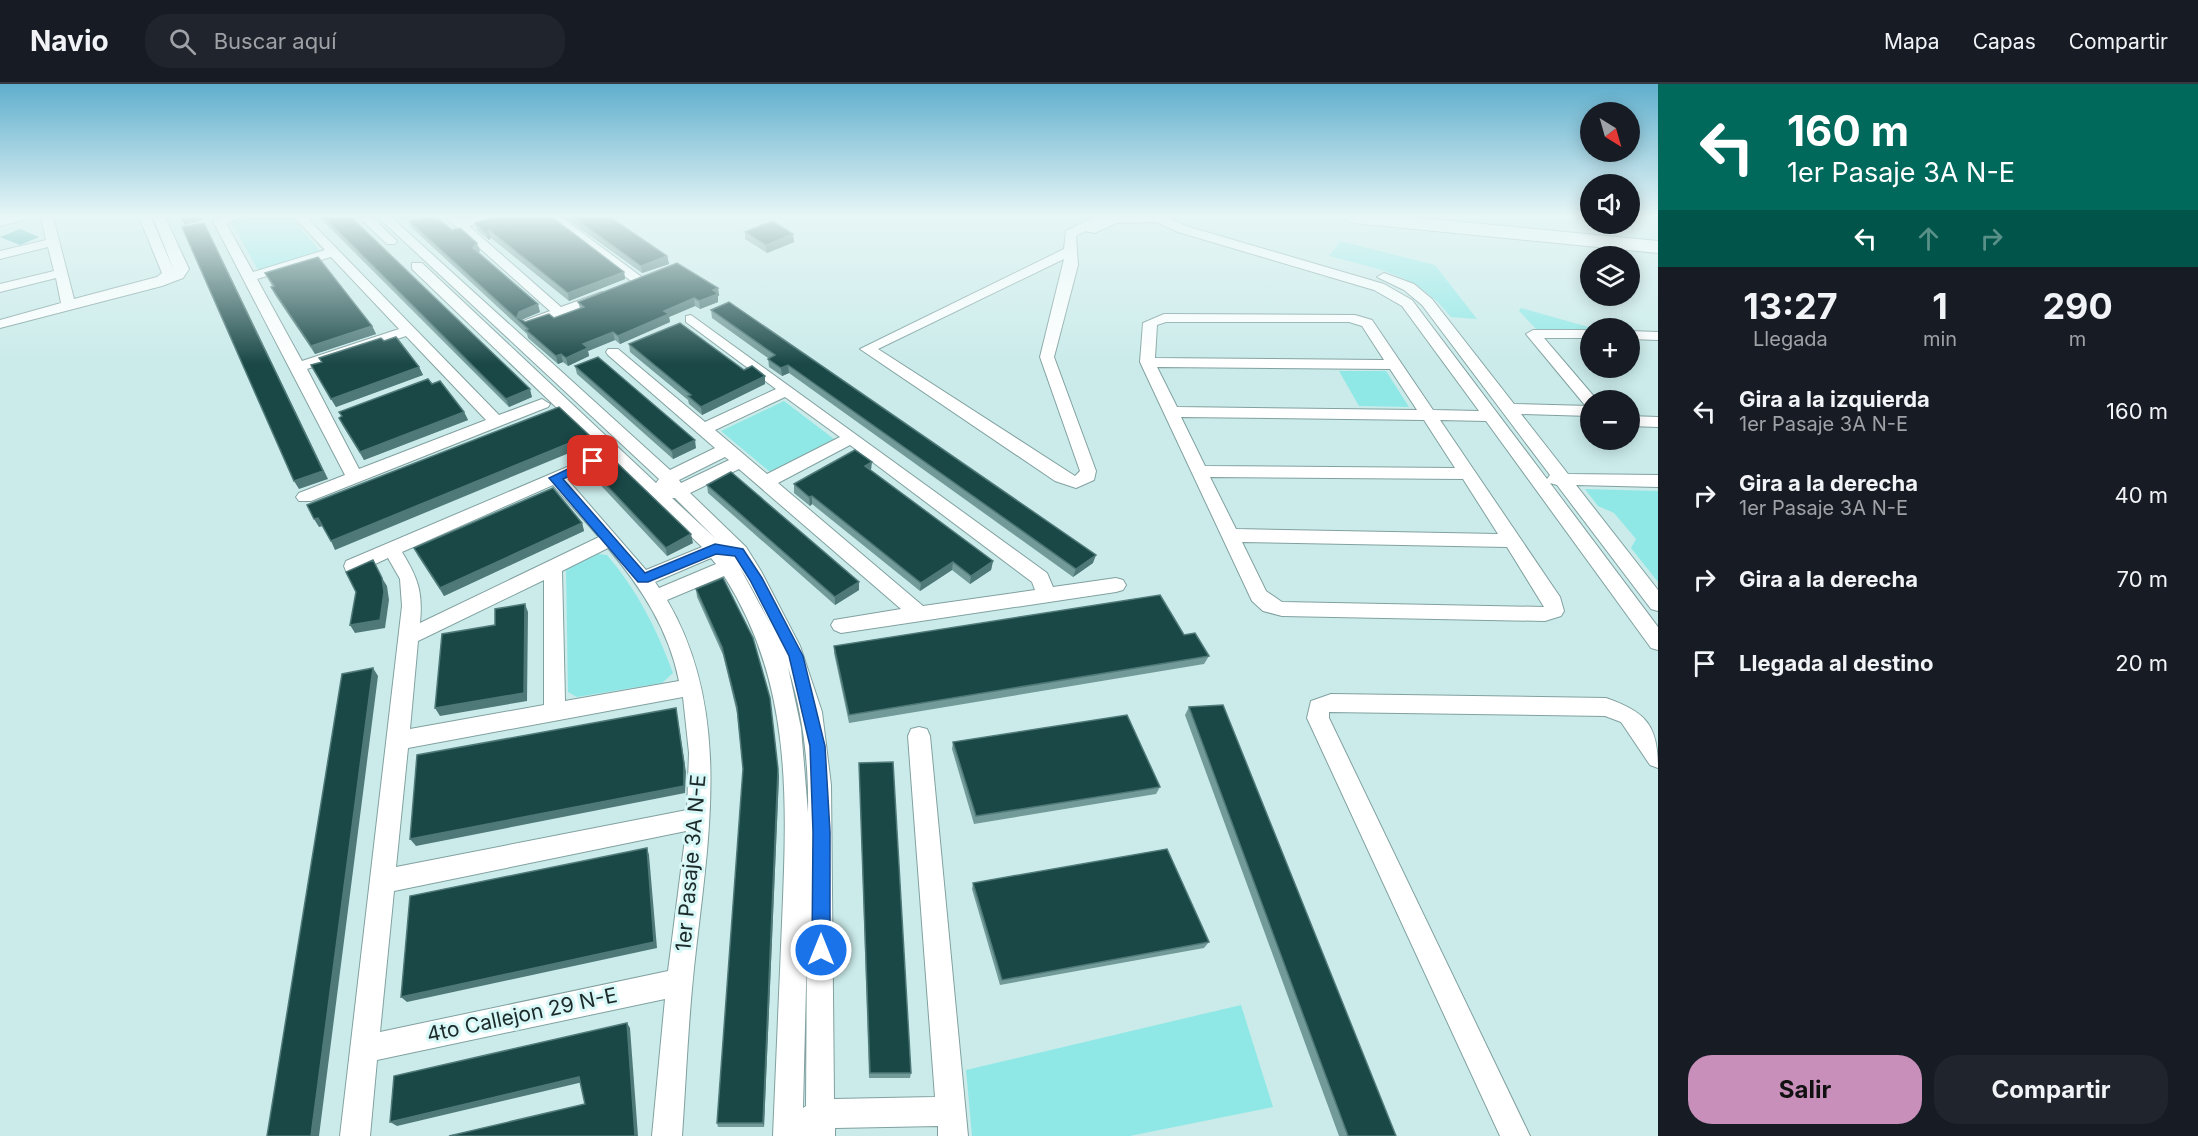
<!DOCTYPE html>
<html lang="es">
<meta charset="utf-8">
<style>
:root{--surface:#171b24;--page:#20242c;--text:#f1f3f6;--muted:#9ea1a6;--line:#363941;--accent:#c78fb9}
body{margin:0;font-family:Inter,sans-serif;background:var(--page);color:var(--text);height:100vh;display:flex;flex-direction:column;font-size:22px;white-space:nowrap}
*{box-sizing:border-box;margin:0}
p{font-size:20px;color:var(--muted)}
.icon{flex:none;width:33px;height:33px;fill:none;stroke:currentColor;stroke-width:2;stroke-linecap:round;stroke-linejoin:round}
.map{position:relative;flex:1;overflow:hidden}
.details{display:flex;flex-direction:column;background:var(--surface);width:540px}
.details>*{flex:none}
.top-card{background:#00695c;color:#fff;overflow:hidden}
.needle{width:39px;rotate:143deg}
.tools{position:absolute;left:1580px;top:18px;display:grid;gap:12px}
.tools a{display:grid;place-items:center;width:60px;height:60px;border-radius:50%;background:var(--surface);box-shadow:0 3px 15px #0003;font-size:30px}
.pin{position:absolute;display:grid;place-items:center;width:51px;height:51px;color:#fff;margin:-26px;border-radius:12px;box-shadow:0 3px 9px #0006}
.me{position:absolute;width:66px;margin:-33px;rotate:0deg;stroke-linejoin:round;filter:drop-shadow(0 0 4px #0008)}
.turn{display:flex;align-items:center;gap:21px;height:126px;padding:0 30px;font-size:27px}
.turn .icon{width:78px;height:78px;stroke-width:2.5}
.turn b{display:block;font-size:42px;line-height:51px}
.lanes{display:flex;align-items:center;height:57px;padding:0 30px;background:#0003;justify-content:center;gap:30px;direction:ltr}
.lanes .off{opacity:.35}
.eta{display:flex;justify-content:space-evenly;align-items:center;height:102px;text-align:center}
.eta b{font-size:36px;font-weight:700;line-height:42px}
.cta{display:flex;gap:12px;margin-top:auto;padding:12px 30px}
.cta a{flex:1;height:69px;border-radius:24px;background:var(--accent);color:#111;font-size:24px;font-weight:700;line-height:69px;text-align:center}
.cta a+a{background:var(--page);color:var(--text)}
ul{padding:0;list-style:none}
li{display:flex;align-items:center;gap:18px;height:84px;padding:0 30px}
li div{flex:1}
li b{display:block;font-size:22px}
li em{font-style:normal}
header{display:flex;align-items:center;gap:36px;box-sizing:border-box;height:84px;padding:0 30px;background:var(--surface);border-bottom:2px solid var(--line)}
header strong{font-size:28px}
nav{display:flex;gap:33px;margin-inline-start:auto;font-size:21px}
.search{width:420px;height:54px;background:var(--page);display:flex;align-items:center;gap:15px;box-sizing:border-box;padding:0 21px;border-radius:24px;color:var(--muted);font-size:22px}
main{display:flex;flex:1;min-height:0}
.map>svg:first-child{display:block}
.green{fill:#90e8e6}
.water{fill:#34a7a5}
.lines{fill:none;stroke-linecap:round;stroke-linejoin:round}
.street-casing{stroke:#81a1a0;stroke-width:2}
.primary-casing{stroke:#81a1a0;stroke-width:2}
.street{fill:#fff;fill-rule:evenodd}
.primary{fill:#fff;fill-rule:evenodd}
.wall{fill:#729a98}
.shaded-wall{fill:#4f7978}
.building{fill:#1a4847;stroke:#4f7978;stroke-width:1.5}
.route{fill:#1a73e8;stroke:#114b97;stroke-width:1.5}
.labels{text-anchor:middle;stroke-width:6;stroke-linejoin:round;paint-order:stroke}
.near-street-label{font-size:21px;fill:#1d2a2a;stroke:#d7f8f7}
</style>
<header>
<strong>Navio</strong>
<div class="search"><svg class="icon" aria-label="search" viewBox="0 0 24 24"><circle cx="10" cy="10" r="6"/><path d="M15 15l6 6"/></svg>Buscar aquí</div>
<nav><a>Mapa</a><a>Capas</a><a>Compartir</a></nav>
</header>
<main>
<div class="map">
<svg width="1658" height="1052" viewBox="0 0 1658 1052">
<rect width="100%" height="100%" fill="#caebea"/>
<path class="green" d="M248,133H291L321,168L258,186L231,137Z
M1340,157L1435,181L1477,235L1451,233C1416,189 1380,186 1329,172Z
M1521,224L1592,244L1590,248H1539L1519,227Z
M1339,287H1386L1409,323L1359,322Z
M784,317L834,355L770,388L721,347Z
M1585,405L1658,407V498L1631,464L1636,455L1614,429L1598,422Z
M598,470L607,471C637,506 657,545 673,589L662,599L577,613L568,608L566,485Z
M1241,921L1273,1023L1130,1052H972L966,986Z"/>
<path class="water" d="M20,145L39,153L20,161L0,153Z"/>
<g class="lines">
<g class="street-casing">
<path id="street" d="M10,133H35L0,142V134Z
M41,133H53L74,215L157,193L162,189L139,133H151L174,187L153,133H165L189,185L183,194L162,202L0,244V236L61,219L56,194L0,208V200L54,187L48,163L0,175V167L46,156Z
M223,133H243L226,139L253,188L325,166L294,133H306L499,331L542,315L550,320L548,323L311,417H299L296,413L299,409L345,391L213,137ZM331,173L399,245L302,277L257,195ZM406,252L486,336L359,385L307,285Z
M359,133H372L397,157L395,160H387Z
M378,133H391L670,386L715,364L608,271L606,268L608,265H618L705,338L776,305L686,238V232L691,231L1047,489L1053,503L1116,494L1123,496L1126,501L1123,506L1116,508L841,549L834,546L831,541L834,536L901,525L739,385L690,409L746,463L761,487L800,562L822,628L831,701L834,1015L935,1013L908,652L911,645L919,643L927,645L930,652L968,1052H938V1042L835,1044V1052H773C776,981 779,910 782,839C787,717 793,600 724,492L667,516C734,630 707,761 694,884C688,940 686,996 682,1052H652L665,915L377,976L370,1052H340L402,522L400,495L388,474L360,487H346L344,482L346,477L593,372L601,377L599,381L567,395L646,486L702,463L412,185V179H422L656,399L659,395ZM785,313L840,353L767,390L715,346ZM850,361L1032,498L1035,506L923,522L778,399ZM725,373L729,376L681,399L679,396ZM553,401L599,453L420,539C423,508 418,494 402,468ZM672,414H675L716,455ZM608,464C641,503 669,546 679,597L565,617L562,487ZM711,474L716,480L659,504L655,498ZM739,482C751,501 761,521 771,541L772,543ZM544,496V621L410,645L418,557ZM788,583C803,630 809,679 808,729L801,644ZM683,613L689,669L687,726L396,783L408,664ZM686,747L668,887L380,948L394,807ZM807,861L806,1022L803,1024Z
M445,133H458L462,136L475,133H492L490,136L469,142L561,223L602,208L609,212L533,243H523V237L550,227Z
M548,133H561L647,197L640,201L635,200Z
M1094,133H1172V136L1186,142L1384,200L1412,216L1547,395L1550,391L1422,221L1404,206L1377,193L1384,189L1414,200L1432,215L1514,320L1590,322V332L1521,330L1568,390L1658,391V403L1576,401L1658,506V527L1651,525L1557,401L1550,399L1658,543V566L1651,564L1486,337L1440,336L1560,513L1564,527L1561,532L1545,537L1282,532L1263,527L1252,517L1140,278L1143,239L1164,230L1355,231L1372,236L1433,326L1479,327L1402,222L1374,206L1178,148L1156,138L1117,139L1094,149L1085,147L1076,152L1078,181L1054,273L1096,387L1094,396L1076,404L1055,397L860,265L1064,165L1066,147ZM1064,175L1040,273L1080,387L1075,392L878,265ZM1166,238H1349L1362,242L1384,276L1155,274L1157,241ZM1157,283L1390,285L1417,326L1177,323ZM1181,333L1424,336L1455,384L1205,382ZM1210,393L1463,395L1498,450L1236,445ZM1242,458L1507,463L1544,523L1282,518L1266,507Z
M1533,246H1590V254H1544L1597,316H1590V322L1584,320L1526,250Z
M1629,247L1658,248V256L1629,255Z
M1629,332L1658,333V343L1629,342Z
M1331,610L1606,614C1646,628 1658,641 1658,684L1650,681L1621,638L1605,632L1329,628V634L1530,1052H1500L1307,634L1311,617Z"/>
</g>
<g class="primary-casing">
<path id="primary" d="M1343,133H1409L1658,157V169L1353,139Z"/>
</g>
<use href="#street" class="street"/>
<use href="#primary" class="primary"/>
</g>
<path class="wall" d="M319,133H351L532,313L509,323Z
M564,133H610L667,172L669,180L642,189Z
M409,137L452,146L480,167L478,169L540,228L521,236L525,238L554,234L580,224L578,218L718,204L719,212H718V218L700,225L695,222L669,233L670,238L620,260L615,256L588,267L589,272L568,282L563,278L558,280L528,254L527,250L412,144Z
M475,139L624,188L625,195L569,217L491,154L489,156L477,146Z
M745,148L794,158L767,169L745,155Z
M265,189L372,242L376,250L315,270L275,211L271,203L272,202Z
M711,226L1093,479L1073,493L789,289L782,292L769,283L768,274L712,234Z
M384,257L419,283L423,291L336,323L311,281L321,278L319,274Z
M629,260L744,286L765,292V300L702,331L689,320L688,316L630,268Z
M575,282L696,364L673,375L577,290Z
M432,300L464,328L468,336L364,376L343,342L339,334L342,333L339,328Z
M592,386L693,459L667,472L594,394Z
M871,386L993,477L991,486L970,500L952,486L920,507L812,420L810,422L794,409V400Z
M707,401L859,498V506L835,521L708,409Z
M582,439L584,447L444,512L418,472L414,464Z
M723,494L779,692L764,1043H718L717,1039L743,685L737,629L723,571L697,513L696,505Z
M1184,551L1209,572L1204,580L849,639L834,569V562Z
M1189,623L1396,1052H1339L1185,631Z
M953,658L1160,703L1156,710L974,740L952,665Z
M859,679L911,989L910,994H869Z
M973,799L1209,858L1204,864L1000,901L972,805Z"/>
<path class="shaded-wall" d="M186,133H201L203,136L185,141L181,134Z
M401,133H416L402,135Z
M208,146L328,395L299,405L294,397Z
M489,146L491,154L489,156L486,149Z
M793,150L794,158L767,169L766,161Z
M477,159L480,167L475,172L473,164Z
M667,172L669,180L642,189L641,182Z
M624,188L625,195L569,217L568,209Z
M718,204L719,212H718V218L700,225L699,217L713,206Z
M694,214L695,222L669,233L670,238L620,260L618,252L664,227Z
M538,220L540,228L521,236L517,233L519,228Z
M372,242L376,250L315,270L311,262Z
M613,248L615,256L588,267L589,272L568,282L566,274L583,260Z
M561,270L563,278L558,280L556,272Z
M788,281L789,289L782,292L781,284Z
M419,283L423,291L336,323L331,315Z
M765,292V300L702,331L701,323Z
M530,305L532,313L509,323L506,315Z
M464,328L468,336L364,376L360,368Z
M589,351L591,360L335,466L331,457Z
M695,356L696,364L673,375L672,367Z
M872,378L871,386L865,382Z
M812,412V420L810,422L809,413Z
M318,434L323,442L319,443L314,435Z
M582,439L584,447L444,512L440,504Z
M691,450L693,459L667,472L666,464Z
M1096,471L1093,479L1073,493L1076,485Z
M993,477L991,486L970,500L971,492Z
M953,478L952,486L920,507L921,499Z
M382,494L387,502L389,516L385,544L355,549L350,541Z
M859,498V506L835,521V513Z
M525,520L528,528L527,617L440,632L435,624Z
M373,584L378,592L319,1052H311Z
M676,624L686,688L685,709L416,762L410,755Z
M778,685L779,692L764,1043L763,1039Z
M647,764L649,771L657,864L407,918L401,913Z
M627,939L630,944L638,1052H635Z
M579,993L583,998L397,1042L390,1038Z"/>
<path class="building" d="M324,133H351L530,305L506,315Z
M426,133H436L452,146L460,144L477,159L473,164L538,220L519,228L517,233L525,238L549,230L554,234L584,223L578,218L677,179L718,204L713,206L718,210L699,217L694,214L664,227L669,230L618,252L613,248L583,260L588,264L566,274L561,270L556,272L526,246L528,245L409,137Z
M494,133H552L624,188L568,209L489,146L486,149L475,139Z
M573,133H610L667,172L641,182Z
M772,137L793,150L766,161L745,148Z
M204,139L323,387L294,397L182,143Z
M318,173L372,242L311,262L271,203L274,202L265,189Z
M729,218L1096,471L1076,485L788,281L781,284L768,275L775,271L711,226Z
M680,239L744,286L752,282L765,292L701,323L688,312L691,311L629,260Z
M396,253L419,283L331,315L311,281L322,278L319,274L381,254L384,257Z
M598,273L695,356L672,367L575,282Z
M428,295L432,300L440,297L464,328L360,368L339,334L342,332L339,328Z
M559,323L589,351L331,457L318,434L314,435L307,421Z
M855,366L872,378L865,382L993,477L971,492L953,478L921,499L812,412L809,413L794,400Z
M614,376L691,450L666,464L592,386Z
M731,388L859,498L835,513L707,401Z
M553,404L582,439L440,504L414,464Z
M373,476L382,494L384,508L380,536L350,541L356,508L346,488Z
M723,494L753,554L770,614L778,685L763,1039H717L743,685L737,623L722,563L696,505Z
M1160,511L1184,551L1195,549L1209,572L849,631L834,562Z
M525,520L524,609L435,624L442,550L495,541V525Z
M373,584L311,1052H267L342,590Z
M1223,621L1396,1052H1348L1189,623Z
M676,624L684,680V702L410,755L417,671Z
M1127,631L1160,703L976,732L953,658Z
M893,678L911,989H870L859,679Z
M647,764L654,858L401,913L410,812Z
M1167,765L1209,858L1002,896L973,799Z
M627,939L635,1052H449L585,1020L579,993L390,1038L394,992Z"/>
<linearGradient id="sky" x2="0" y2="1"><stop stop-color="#60afcd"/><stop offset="0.47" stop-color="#e7f6f6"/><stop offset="1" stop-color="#e7f6f6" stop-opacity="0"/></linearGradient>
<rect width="1658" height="280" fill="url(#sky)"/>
<path class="route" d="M593,373L597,374V380L563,395L645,489L715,460L743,465L762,494L803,572L825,662L830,748V866L827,872L821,875L814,872L812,866L813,748L810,662L789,572L750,496L735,472L716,470L648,498H638L549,394Z"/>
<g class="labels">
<g class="near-street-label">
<text transform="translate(691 779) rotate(-85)" y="7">1er Pasaje 3A N-E</text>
<text transform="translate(522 931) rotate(-12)" y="7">4to Callejon 29 N-E</text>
</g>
</g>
</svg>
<div class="tools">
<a><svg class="needle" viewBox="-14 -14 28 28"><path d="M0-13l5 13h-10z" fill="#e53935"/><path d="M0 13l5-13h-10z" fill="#9ea1a6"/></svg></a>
<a><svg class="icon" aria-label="sound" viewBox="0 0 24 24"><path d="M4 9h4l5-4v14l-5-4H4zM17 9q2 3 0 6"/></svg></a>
<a><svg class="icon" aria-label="layers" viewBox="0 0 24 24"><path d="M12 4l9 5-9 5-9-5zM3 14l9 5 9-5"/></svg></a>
<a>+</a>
<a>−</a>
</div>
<div class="pin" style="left:593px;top:377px;background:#d93025"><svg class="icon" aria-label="arrive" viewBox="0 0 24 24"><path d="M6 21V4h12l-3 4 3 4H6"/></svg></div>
<svg class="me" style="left:821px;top:866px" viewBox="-20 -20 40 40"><circle r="17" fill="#1a73e8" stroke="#fff" stroke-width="3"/><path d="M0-11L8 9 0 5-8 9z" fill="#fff"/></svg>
</div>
<section class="details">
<div class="top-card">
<div class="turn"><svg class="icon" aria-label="left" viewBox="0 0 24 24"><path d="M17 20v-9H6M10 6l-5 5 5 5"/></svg><div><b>160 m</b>1er Pasaje 3A N-E</div></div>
<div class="lanes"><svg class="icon" aria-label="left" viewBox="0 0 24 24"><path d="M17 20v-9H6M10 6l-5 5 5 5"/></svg><svg class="icon off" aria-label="ahead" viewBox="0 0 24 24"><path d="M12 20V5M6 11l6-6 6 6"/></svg><svg class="icon off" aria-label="right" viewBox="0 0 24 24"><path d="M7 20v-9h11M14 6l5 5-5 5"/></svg></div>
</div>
<div class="eta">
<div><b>13:27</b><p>Llegada</p></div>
<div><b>1</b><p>min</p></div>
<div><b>290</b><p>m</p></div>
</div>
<ul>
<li><svg class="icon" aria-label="left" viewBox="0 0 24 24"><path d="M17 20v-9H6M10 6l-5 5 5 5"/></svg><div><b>Gira a la izquierda</b><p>1er Pasaje 3A N-E</p></div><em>160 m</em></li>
<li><svg class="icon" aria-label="right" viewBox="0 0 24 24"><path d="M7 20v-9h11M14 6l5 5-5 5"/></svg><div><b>Gira a la derecha</b><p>1er Pasaje 3A N-E</p></div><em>40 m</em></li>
<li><svg class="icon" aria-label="right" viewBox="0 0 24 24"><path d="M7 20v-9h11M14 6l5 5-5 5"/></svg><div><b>Gira a la derecha</b></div><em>70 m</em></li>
<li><svg class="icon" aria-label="arrive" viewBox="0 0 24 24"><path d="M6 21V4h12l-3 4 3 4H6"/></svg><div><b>Llegada al destino</b></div><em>20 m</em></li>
</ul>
<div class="cta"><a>Salir</a><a>Compartir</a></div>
</section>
</main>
